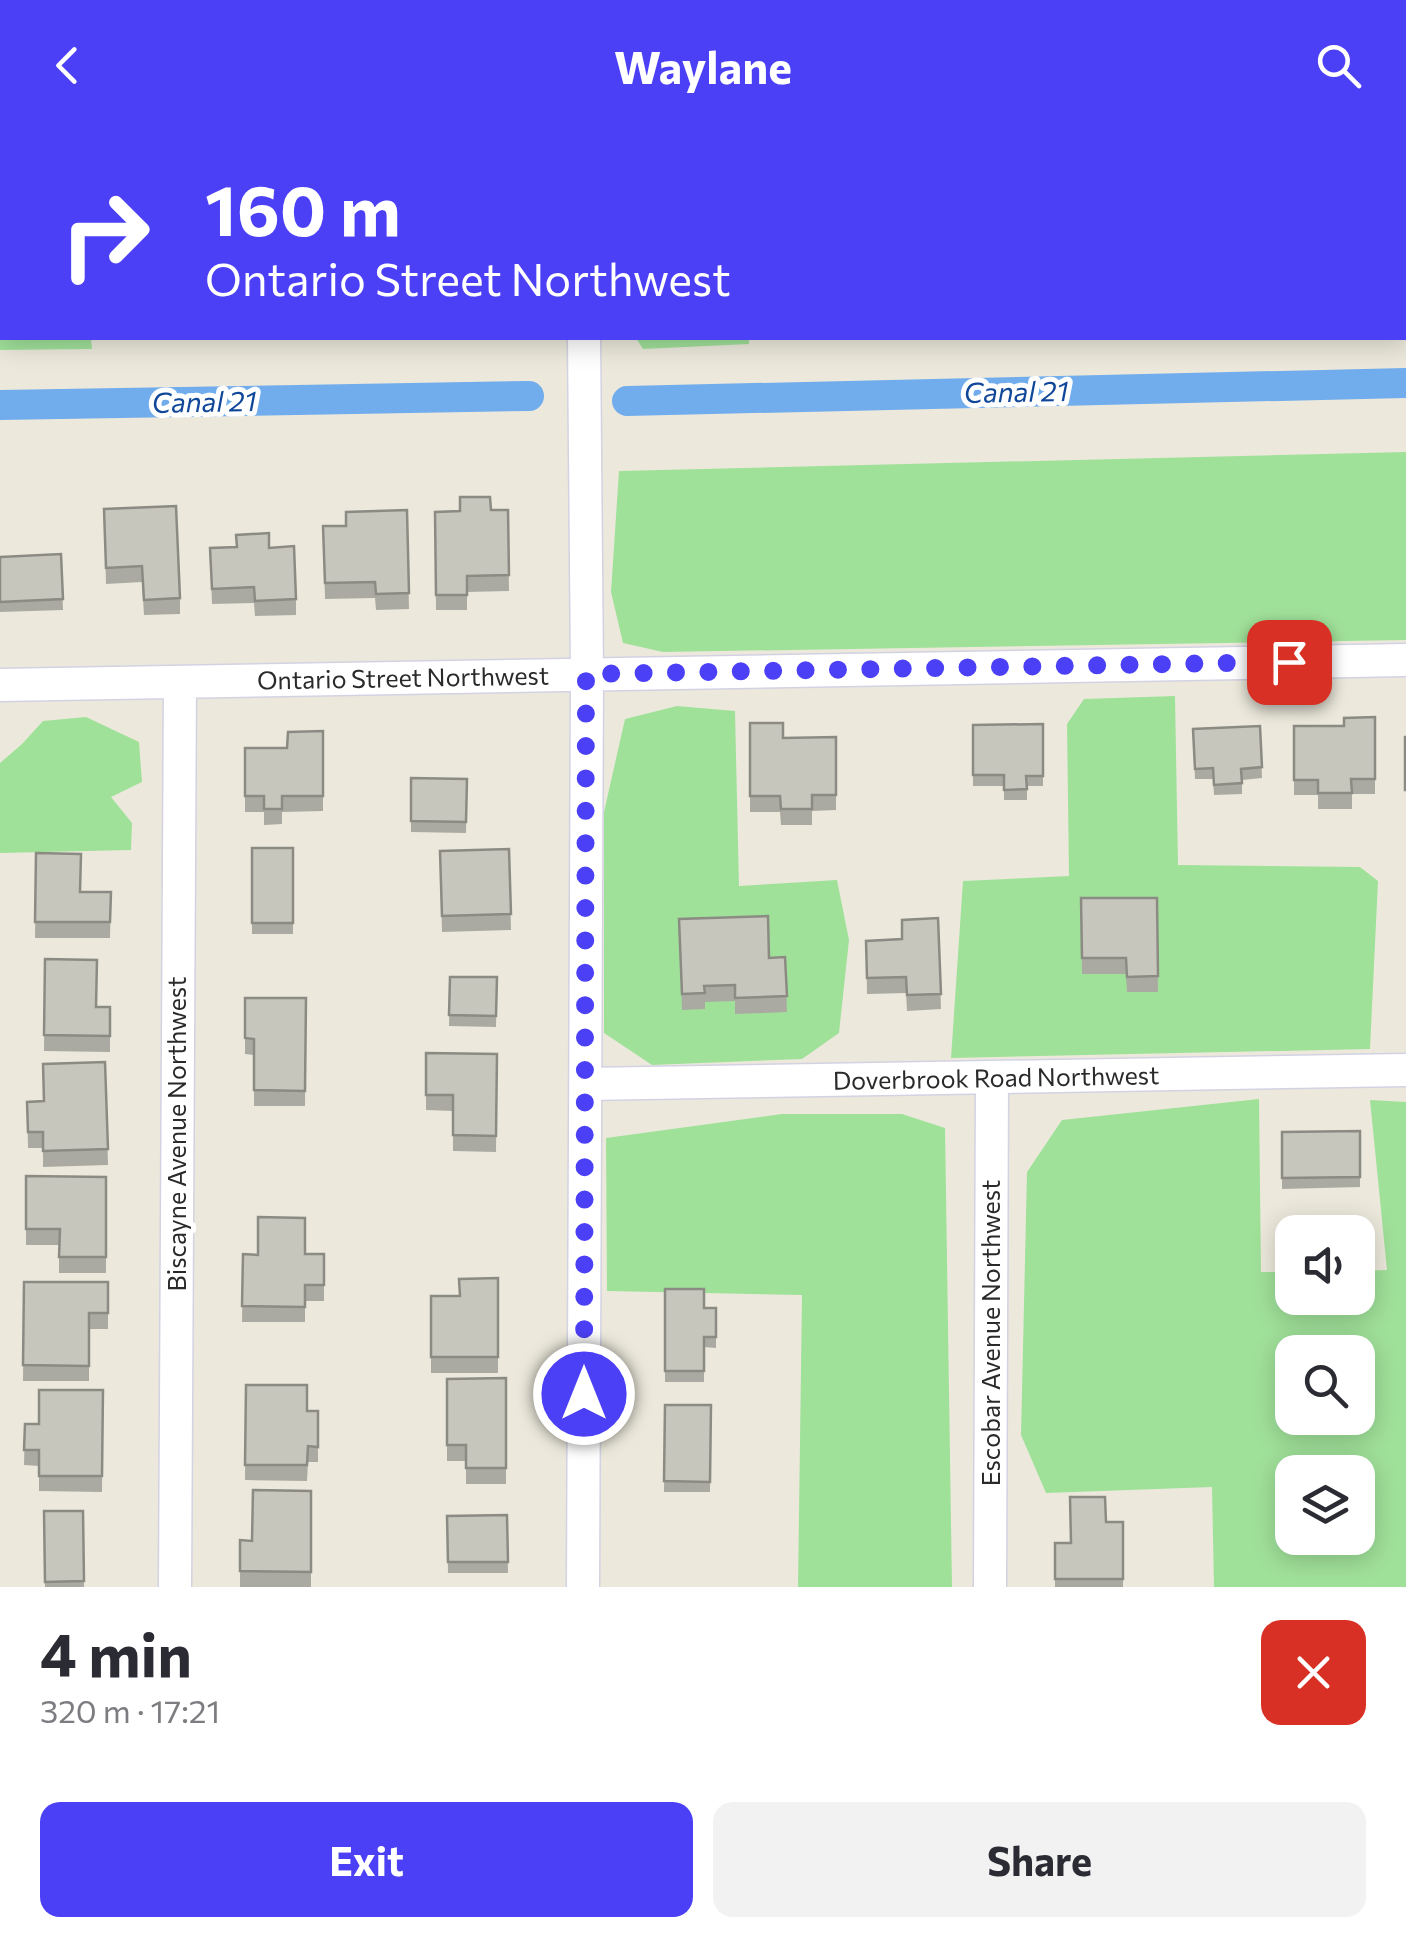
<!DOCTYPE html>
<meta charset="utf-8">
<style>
:root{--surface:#fff;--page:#f2f2f3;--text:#2b2b33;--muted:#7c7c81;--accent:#4c40f6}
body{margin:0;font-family:Commissioner,sans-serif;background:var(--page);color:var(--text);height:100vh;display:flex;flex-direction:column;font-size:38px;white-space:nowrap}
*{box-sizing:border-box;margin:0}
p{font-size:32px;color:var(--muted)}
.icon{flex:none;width:55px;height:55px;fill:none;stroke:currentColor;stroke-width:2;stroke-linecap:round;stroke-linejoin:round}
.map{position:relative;height:1457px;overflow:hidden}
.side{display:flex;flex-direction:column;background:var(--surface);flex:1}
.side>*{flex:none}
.banner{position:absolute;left:0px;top:0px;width:1408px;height:210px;box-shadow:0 5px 25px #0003;background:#4c40f6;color:#fff;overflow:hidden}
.tools{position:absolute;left:1275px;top:1085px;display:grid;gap:20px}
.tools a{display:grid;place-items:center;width:100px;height:100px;border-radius:20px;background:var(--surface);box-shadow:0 5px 25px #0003;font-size:50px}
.pin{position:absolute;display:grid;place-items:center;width:85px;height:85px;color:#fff;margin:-42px;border-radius:20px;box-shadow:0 5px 15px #0006}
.me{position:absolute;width:110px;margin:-55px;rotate:0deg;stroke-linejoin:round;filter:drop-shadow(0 0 8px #0008)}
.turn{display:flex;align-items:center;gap:35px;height:210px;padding:0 40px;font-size:45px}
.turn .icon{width:130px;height:130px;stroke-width:2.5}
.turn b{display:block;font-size:70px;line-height:85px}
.round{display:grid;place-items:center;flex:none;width:105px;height:105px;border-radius:20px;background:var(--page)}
.head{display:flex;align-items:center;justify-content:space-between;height:170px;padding:0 40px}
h1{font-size:60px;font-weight:700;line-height:75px}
.cta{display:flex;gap:20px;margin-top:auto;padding:20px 40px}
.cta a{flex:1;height:115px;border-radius:20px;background:var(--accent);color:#fff;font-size:40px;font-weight:700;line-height:115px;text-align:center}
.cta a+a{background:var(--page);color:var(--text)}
header{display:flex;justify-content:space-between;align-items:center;height:130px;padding:0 40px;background:var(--accent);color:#fff;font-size:45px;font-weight:700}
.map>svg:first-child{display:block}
.green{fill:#a0e19a;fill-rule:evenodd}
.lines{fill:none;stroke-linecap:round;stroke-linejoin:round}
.canal{stroke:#71acec;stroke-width:30}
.street-casing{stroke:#d3d2e3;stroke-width:35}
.street{stroke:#fff;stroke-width:32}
.wall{fill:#abaaa2}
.building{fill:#c7c6bc;stroke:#8b8b84;stroke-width:2.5}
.route{stroke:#4c40f6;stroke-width:18;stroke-dasharray:0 32.4}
.labels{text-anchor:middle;stroke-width:10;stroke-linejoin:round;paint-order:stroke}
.street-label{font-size:25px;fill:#2a2a2a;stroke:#fff}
.water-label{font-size:28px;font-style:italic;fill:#104798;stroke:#fff}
</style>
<header><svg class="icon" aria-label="back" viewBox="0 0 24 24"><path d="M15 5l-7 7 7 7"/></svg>Waylane<svg class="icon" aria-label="search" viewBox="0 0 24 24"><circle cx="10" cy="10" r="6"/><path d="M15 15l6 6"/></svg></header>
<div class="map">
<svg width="1406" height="1457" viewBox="0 0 1406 1457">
<rect width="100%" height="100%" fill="#ece9dc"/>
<path class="green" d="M0,47H2V208H91L92,219L0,220Z
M636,208H749V214L643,219Z
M1406,322V510L663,522L623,513L611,462L619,341Z
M1175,566L1178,735L1360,737L1378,751L1370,919L951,928L963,751L1069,746L1067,594L1084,569Z
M677,576L735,581L739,756L837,750L849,810L839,903L802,929L652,935L604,903V682L625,589Z
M86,587L139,612L142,652L111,667L132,693L131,720L0,723V633L22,614L43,591Z
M1259,969L1261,1142H1292V1168H1358V1141L1387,1140L1370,970L1406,972V1457H1214L1212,1357L1046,1363L1021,1305L1027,1042L1062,990ZM1292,1222H1358V1288H1292ZM1292,1342H1358V1408H1292Z
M782,984H902L945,998L952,1457H798L802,1165L607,1161L606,1008Z"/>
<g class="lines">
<path class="canal" d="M627,271L1406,253
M0,275L529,266"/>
<g class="street-casing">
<path id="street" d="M582,0V2
M624,2L767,0
M0,15H2
M0,555L1406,530
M586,954L1406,940
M175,1457L180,552
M583,1457L587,544L584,208
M990,1457L992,948"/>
</g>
<use href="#street" class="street"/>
</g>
<path class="wall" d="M104,379L180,468V484L144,485L142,452L106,454Z
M407,380L409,479L376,480L375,468L325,469L323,396H346Z
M508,380L509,461L467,462V480H436L435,382Z
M210,418H269L296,469V485L255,486L254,473L212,474Z
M61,424L63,480L0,482V427Z
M1375,587V664H1352V679H1318V665H1294V596H1344Z
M750,593L783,608L836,607V680L812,681V695H781L780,682H750Z
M1043,594V656H1027V670H1004V656H973V595Z
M1260,596L1262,648L1242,650V664L1214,665L1213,649H1195L1193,599Z
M323,601V681L282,682V694L264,695V682H245V618H287Z
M411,648L467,649L466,703L411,702Z
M252,718H293V804H252Z
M509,719L511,800L442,802L440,721Z
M36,723L81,762H111L110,808H35Z
M1081,768H1157L1158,862H1127L1126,844H1082Z
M938,788L941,879L907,881L906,863L867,864L866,811L902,809Z
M679,789L769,828L785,827L787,882L735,884V871L705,872V879L682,880Z
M45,829L97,877H110V922L44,921Z
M450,847H497L496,897L449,896Z
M245,868H306L305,976H254V925L245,924Z
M426,923L497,924L496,1022L453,1021V981L426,980Z
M105,932L108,1035L43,1037V1018H28L27,972L43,971Z
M1360,1001V1057L1282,1059V1002Z
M26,1046L106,1047V1143H59V1115H26Z
M243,1124H305L324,1140V1171H305V1192H242Z
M498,1148V1243H431V1166H459Z
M24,1152H108V1199H89V1251H23Z
M665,1159L704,1178H716V1218L704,1217V1252H665Z
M506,1248V1354H466V1331H447V1249Z
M246,1255L307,1281H318V1332H308L307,1351L245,1350Z
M103,1260L102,1362L39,1361V1336L24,1335L25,1294H39Z
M665,1275H711L710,1362H664Z
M311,1361V1457H240V1410L252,1411Z
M44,1381H83L84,1457H45Z
M507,1385L508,1443H448L447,1386Z
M1106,1392H1123V1457H1055V1413H1070Z"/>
<path class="building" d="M460,367H490L491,380H508L509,445L467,446V465H436L435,382L460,381Z
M176,376L180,468L144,470L142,436L106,438L104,379Z
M407,380L409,463L376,464L375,452L325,453L323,396H346V382Z
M269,403V418L294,416L296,469L255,471L254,457L212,459L210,418L237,417L236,405Z
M61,424L63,469L0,472V427Z
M1375,587V649H1351L1352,663H1318V650H1294V596H1344V588Z
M750,593H783V608L836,607V665H812V679H781L780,666H750Z
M1043,594V646H1026L1027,659L1004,660V645H973V595Z
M1260,596L1262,637L1241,639L1242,653L1214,655L1213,638L1195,639L1193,599Z
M323,601V666H282V679H264V666H245V618H287L288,602Z
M1405,607H1406V660H1405Z
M411,648L467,649L466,692L411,691Z
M252,718H293V793H252Z
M509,719L511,784L442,786L440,721Z
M36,723L81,724L80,762H111L110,792H35Z
M1081,768H1157L1158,846L1127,847L1126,828H1082Z
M768,786L769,828L785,827L787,866L735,868V855L704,856L705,863L682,864L679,789Z
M938,788L941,864L907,865L906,847L867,848L866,811L902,809V790Z
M45,829L97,830L96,877H110V906L44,905Z
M450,847H497L496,886L449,885Z
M245,868H306L305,961L254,960V909L245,908Z
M426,923L497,924L496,1006L453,1005V965H426Z
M105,932L108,1019L43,1021V1002H28L27,972L44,971L43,934Z
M1360,1001V1047L1282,1048V1002Z
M26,1046L106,1047V1127H59L60,1099H26Z
M258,1087L305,1088V1124H324V1155H305V1177L242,1176L243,1124L258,1125Z
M498,1148V1227H431V1166H460L459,1149Z
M24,1152H108V1183H89V1236L23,1235Z
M665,1159H704V1178H716V1207H704V1241H665Z
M506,1248V1338H466V1315H447V1249Z
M246,1255H307V1281H318V1317L308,1316L307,1335H245Z
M39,1260H103L102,1346H39V1320H24L25,1294H39Z
M665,1275H711L710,1352L664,1351Z
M253,1360L311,1361V1442L240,1441V1410L252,1411Z
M1070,1367H1105L1106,1392H1123V1449H1055V1413H1071Z
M44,1381H83L84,1451L45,1452Z
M507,1385L508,1432H448L447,1386Z"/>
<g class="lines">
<path class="route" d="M584,1264L586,544L1289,532"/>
</g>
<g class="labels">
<g class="street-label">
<text transform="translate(403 548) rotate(-1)" y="9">Ontario Street Northwest</text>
<text transform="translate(996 948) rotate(-1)" y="9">Doverbrook Road Northwest</text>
<text transform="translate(177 1004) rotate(-90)" y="9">Biscayne Avenue Northwest</text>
<text transform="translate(991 1203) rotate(-90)" y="9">Escobar Avenue Northwest</text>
</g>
<g class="water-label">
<text transform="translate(1016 262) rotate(-1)" y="10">Canal 21</text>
<text transform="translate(204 272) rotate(-1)" y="10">Canal 21</text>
</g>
</g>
</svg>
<div class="tools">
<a><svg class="icon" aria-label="sound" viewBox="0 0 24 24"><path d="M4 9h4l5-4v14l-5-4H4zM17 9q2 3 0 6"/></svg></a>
<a><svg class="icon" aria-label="search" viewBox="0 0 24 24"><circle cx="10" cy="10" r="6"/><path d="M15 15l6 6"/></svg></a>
<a><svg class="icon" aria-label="layers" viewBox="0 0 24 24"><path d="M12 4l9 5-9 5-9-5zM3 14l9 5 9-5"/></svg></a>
</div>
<div class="pin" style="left:1289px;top:532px;background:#d93025"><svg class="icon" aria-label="arrive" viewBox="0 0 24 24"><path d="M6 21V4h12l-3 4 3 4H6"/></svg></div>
<svg class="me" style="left:584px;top:1264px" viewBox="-20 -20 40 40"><circle r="17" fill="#4c40f6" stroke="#fff" stroke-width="3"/><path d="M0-11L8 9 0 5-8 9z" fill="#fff"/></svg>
<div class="banner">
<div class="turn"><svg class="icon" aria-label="right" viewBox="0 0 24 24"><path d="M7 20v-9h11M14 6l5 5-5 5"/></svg><div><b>160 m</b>Ontario Street Northwest</div></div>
</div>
</div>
<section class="side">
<div class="head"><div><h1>4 min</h1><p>320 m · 17:21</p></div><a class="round" style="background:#d93025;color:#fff"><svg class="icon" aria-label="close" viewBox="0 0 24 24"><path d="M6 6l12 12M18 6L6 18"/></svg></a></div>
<div class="cta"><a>Exit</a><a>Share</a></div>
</section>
